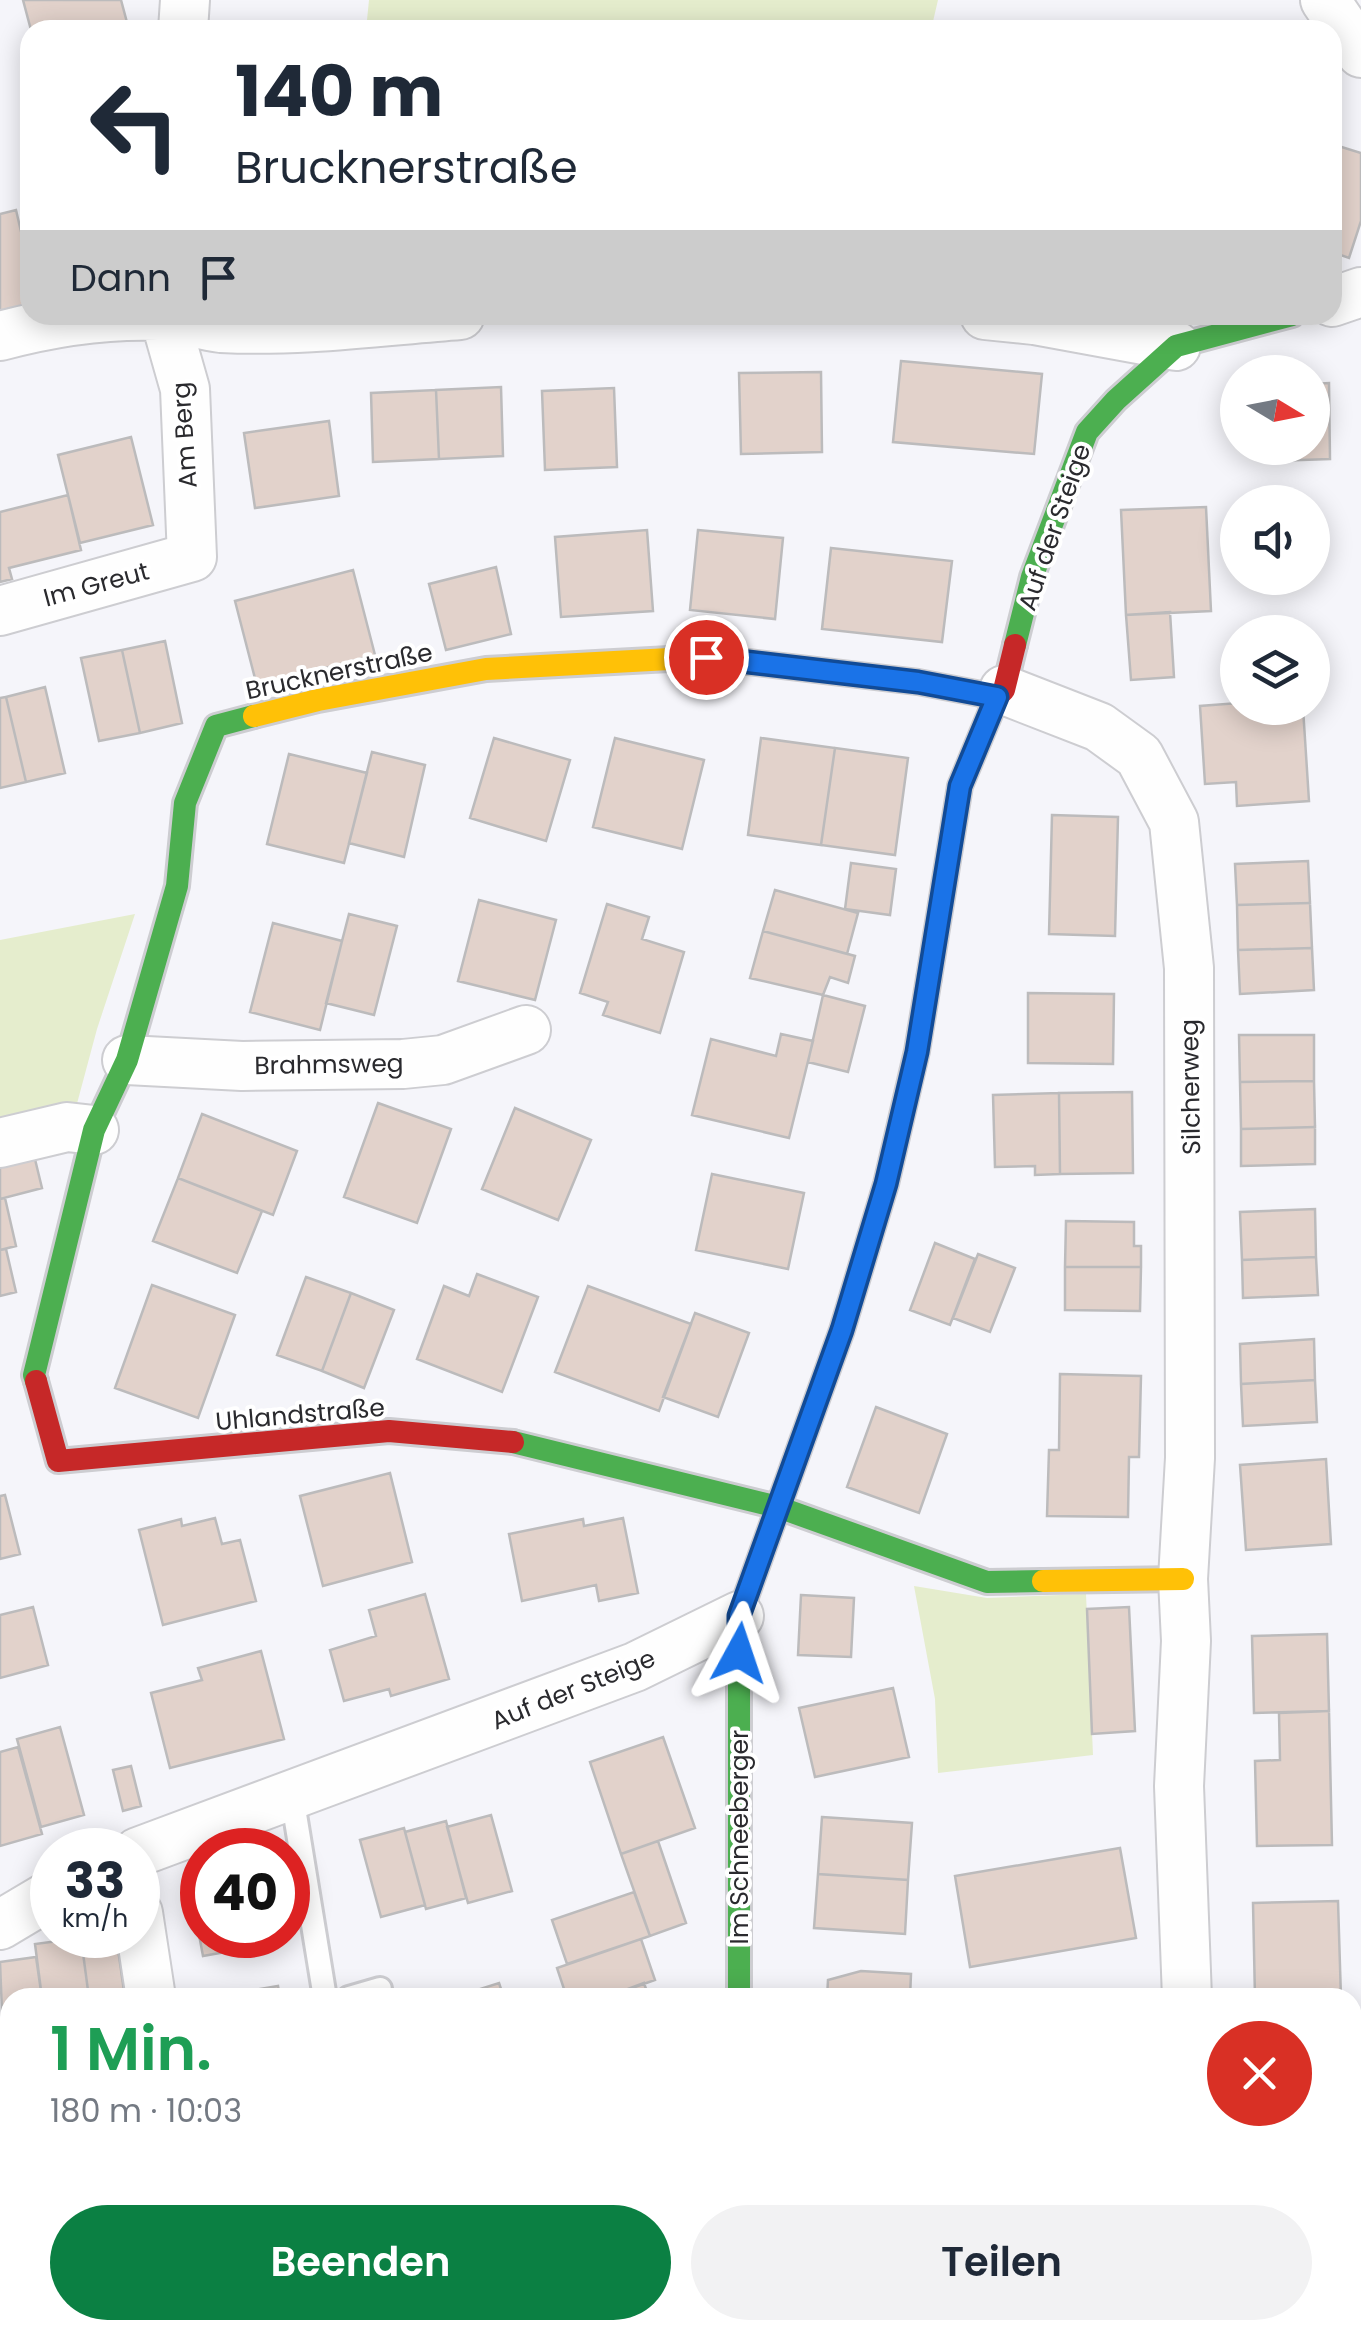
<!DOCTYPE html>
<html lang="de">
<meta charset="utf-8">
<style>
:root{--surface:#fff;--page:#f2f2f3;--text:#1f2937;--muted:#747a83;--accent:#0b8043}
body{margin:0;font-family:Poppins,sans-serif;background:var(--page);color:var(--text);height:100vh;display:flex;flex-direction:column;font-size:38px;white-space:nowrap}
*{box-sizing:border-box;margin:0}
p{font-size:32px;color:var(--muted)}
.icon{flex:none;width:55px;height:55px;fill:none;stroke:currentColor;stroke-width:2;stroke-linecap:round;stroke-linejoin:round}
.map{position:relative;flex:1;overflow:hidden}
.details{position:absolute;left:0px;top:1988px;width:1362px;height:352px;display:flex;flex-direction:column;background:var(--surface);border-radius:30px 30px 0 0;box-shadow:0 5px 25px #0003}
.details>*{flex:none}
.top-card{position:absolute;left:20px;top:20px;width:1322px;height:305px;border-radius:30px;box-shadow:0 5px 25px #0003;background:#fff;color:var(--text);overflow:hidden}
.needle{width:65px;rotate:100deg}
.fabs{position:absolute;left:1220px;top:355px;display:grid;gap:20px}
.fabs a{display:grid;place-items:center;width:110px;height:110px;border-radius:50%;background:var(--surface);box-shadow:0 5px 25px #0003;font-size:50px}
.speed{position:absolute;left:30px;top:1828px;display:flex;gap:20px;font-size:50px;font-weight:700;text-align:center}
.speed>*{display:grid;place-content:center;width:130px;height:130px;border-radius:50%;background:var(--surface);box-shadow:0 5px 25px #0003;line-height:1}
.speed small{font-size:25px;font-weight:400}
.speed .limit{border:15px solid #d22;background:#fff;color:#111}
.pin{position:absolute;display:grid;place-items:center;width:85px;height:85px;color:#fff;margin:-42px;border:5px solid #fff;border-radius:50%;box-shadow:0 2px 10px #0007}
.me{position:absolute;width:110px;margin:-55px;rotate:5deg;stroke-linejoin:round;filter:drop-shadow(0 0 8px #0008)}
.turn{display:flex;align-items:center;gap:35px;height:210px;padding:0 50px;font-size:45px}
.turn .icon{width:130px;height:130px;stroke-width:2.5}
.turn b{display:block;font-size:70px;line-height:85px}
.then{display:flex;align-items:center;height:95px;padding:0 50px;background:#0003;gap:20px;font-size:38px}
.round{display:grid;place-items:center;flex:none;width:105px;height:105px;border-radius:52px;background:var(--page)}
.overview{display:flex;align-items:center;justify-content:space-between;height:170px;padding:0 50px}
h1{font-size:60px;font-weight:600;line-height:75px;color:#1e9e55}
.button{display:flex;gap:20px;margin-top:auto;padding:20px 50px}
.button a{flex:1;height:115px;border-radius:60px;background:var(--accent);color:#fff;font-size:40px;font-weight:600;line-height:115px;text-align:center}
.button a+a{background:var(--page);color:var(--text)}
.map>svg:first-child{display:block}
.green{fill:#e5edcd}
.building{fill:#e2d2cb;stroke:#bcbbbc;stroke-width:2.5}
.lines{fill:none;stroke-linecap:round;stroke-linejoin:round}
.lane-casing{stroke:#cdcdd1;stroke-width:28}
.street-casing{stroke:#cdcdd1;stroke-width:52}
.fast-casing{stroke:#cdcdd1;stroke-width:28}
.slow-casing{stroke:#cdcdd1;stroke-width:28}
.jam-casing{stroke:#cdcdd1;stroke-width:28}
.lane{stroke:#fefefe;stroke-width:22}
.street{stroke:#fefefe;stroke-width:48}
.fast{stroke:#4caf50;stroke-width:22}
.slow{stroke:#ffc107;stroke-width:22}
.jam{stroke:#c62828;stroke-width:22}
.route-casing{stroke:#114b97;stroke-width:25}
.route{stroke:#1a73e8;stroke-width:18}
.labels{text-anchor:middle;stroke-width:8;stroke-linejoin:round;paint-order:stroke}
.street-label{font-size:25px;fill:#2a2a2e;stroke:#fff}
</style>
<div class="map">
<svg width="1361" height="2339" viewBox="0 0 1361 2339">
<rect width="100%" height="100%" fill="#f5f5fa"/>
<path class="green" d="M369,0H938L931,30H366Z
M135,914L97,1029L75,1111L0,1138V940Z
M914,1586L987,1598L1086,1594L1093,1755L938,1773L935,1699Z"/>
<path class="building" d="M23,0H121L129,30H31Z
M1332,144L1361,153V221L1349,258L1332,252Z
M16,210L30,270V305L0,312V214Z
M901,361L1042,374L1034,454L893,442Z
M821,372L822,452L741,454L739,373Z
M1329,383L1330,459L1273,461L1272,448H1312V384Z
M501,387L503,456L439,459L436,390Z
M614,388L617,467L545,470L542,391Z
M436,390L439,459L373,462L371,393Z
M329,421L339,496L255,508L244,433Z
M131,437L153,525L80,543L58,455Z
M68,495L81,550L9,568L12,579L0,582V512Z
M1206,507L1211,611L1126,615L1121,510Z
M647,530L653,611L561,617L555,537Z
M698,530L783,538L775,619L690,610Z
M831,548L952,561L942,642L822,629Z
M496,567L511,634L446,650L429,584Z
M353,570L375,655L257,686L235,601Z
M1170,612L1174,677L1131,680L1126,615Z
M165,641L182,723L140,733L122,650Z
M122,650L140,733L99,741L81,658Z
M45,687L65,773L26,782L6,697Z
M6,697L26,782L0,788V698Z
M1238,703V708H1303L1309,801L1237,806L1236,782L1205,784L1200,706Z
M494,738L570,760L546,841L470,818Z
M615,738L704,760L682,849L593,827Z
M761,738L835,748L821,845L748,835Z
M835,748L908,758L895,855L821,845Z
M372,752L425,765L404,857L349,843Z
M289,754L367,773L344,863L267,844Z
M1052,815L1118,817L1115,936L1049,934Z
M1308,861L1310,903L1237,905L1235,864Z
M851,863L896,869L890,915L845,909Z
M775,890L858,913L847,954L763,931Z
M479,900L556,920L535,1000L458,981Z
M1310,903L1312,948L1238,950L1237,905Z
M607,904L649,917L642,939L684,952L660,1033L603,1015L608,1002L580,993Z
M349,914L397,926L374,1015L326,1003Z
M273,923L342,941L320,1030L250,1012Z
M763,931L855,956L848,983L830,977L823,995L750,978Z
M1312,948L1314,990L1240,994L1238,950Z
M1028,993L1114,994L1113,1064L1028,1063Z
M823,995L865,1006L848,1072L808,1062Z
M781,1034L813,1041L789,1138L692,1115L711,1039L776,1056Z
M1239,1035H1314V1081L1240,1082Z
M1314,1081L1315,1127L1241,1129L1240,1082Z
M1132,1092L1133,1173L1060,1174L1059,1093Z
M1059,1093L1060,1174L1035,1175V1166L995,1167L993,1095Z
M378,1103L451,1129L417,1223L344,1197Z
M515,1108L591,1140L558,1220L482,1189Z
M202,1114L297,1151L273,1215L178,1178Z
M1315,1127V1164L1241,1166V1129Z
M33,1151L42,1188L0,1199V1159Z
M712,1174L804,1193L788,1269L696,1250Z
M178,1178L262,1211L237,1273L153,1241Z
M5,1198L16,1246L0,1250V1199Z
M1315,1209L1316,1257L1242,1260L1240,1212Z
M1066,1221L1134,1222V1246H1141V1267H1065Z
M935,1243L975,1259L950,1325L910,1310Z
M6,1249L16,1292L0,1296V1250Z
M978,1254L1015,1268L990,1332L953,1318Z
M1316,1257L1318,1295L1243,1298L1242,1260Z
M1065,1267H1141L1140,1311L1065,1310Z
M477,1274L538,1297L502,1392L417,1359L444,1286L469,1296Z
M306,1277L351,1293L322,1371L277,1355Z
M152,1285L235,1315L198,1418L115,1388Z
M588,1286L691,1324L659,1411L555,1372Z
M351,1293L394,1310L364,1388L322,1371Z
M695,1313L749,1333L718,1417L663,1397Z
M1314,1339L1315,1380L1241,1384L1240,1344Z
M1060,1374L1141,1376L1139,1457H1129L1128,1517L1047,1516L1049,1450H1059Z
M1315,1380L1317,1422L1243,1426L1241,1384Z
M876,1407L947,1434L919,1513L847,1487Z
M1326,1459L1331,1544L1246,1550L1240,1465Z
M390,1473L412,1562L323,1586L300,1496Z
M5,1495L20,1554L0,1559V1496Z
M215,1518L222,1544L240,1540L256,1601L163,1625L139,1530L181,1519L182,1526Z
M623,1518L638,1593L599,1601L596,1585L522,1601L509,1534L583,1519L584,1526Z
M425,1594L449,1679L391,1696L389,1689L344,1701L330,1650L376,1636L369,1610Z
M801,1595L854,1598L851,1657L798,1655Z
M33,1607L48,1665L0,1678V1615Z
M1129,1607L1135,1731L1092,1734L1087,1609Z
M1327,1634L1329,1711L1254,1713L1252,1636Z
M261,1651L284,1739L170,1768L151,1693L202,1680L198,1668Z
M893,1688L909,1757L815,1777L799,1708Z
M1329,1711L1332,1845L1257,1846L1255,1761L1280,1760L1279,1713Z
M60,1727L84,1815L41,1827L17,1739Z
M663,1737L695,1828L621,1854L590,1762Z
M18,1747L42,1834L0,1846V1752Z
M131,1766L141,1806L123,1811L113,1770Z
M491,1815L512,1891L468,1903L447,1827Z
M822,1817L912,1823L908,1880L818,1874Z
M446,1821L466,1898L426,1909L405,1832Z
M404,1828L425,1905L381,1917L360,1840Z
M658,1841L686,1923L650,1936L621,1854Z
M1120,1848L1136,1938L970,1967L955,1876Z
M818,1874L908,1880L905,1934L814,1928Z
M202,1890V1935H285L286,1941L203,1956L191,1892Z
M634,1892L650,1936L567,1964L552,1920Z
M1338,1901L1341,1998H1255L1253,1903Z
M116,1935L125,1998H89L81,1938Z
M81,1938L89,1998H42L35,1944Z
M641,1939L655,1980L604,1998H567L557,1968Z
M36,1957L42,1998H10V2036L3,2037L0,1962Z
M861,1971L911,1974L910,1998H827L828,1980Z
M499,1983L504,1998H452Z
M644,1983L649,1998H604Z
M278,1986L280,1998H206Z
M10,2077V2154L0,2157V2080Z
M1352,2204L1361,2266V2282L1352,2283Z
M10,2210V2265L0,2267V2215Z
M10,2296V2330H47L49,2339H0V2301Z
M169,2330H246L248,2339H171Z
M313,2330H375L377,2339H304L303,2331Z
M435,2330H494L496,2339H437Z
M566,2330H658L660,2339H548L547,2335Z
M810,2330H906L907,2339H811Z
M965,2330H1059L1060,2333L1021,2339H966Z"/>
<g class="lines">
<g class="lane-casing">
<path id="lane" d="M292,1796L325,1998
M349,1998L380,1989"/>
</g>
<g class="street-casing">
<path id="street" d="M1325,0L1361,53
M183,30L185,0
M1332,302L1361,292
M985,315L1034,320L1176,346
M0,336C52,322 107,314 160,316C181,317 201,326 221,328C300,332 381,321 460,315
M0,611L192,557L185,389L164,315
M1004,690L1099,727L1139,756L1174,822L1189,968L1190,1458L1183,1579L1186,1641L1179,1786L1187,1998
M127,1060L242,1066L403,1064L443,1060L526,1030
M0,1143L67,1127L94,1130
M138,1852L635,1667L739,1616
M138,1913L151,1998
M0,1925L52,1894
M402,2330L404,2339
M1209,2330L1210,2339
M75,2339V2330
M717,2339L718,2330"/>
</g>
<g class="fast-casing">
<path id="fast" d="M1015,645L1032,577L1087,432L1116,400L1176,346L1292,315
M36,1381L34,1375L94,1130L127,1060L177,886L185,803L216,726L254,716
M513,1442L778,1507L987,1582L1043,1581
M739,1998V1616L842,1330L886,1184L917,1051L929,978"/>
</g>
<g class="slow-casing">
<path id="slow" d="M254,716L318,700L486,669L706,657L918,682L997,697
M1043,1581L1183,1579"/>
</g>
<g class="jam-casing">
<path id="jam" d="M929,978L960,786L997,697L1004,690L1015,645
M36,1381L58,1461L389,1431L513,1442"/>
</g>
<use href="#lane" class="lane"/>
<use href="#street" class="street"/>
<use href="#fast" class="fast"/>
<use href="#slow" class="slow"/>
<use href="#jam" class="jam"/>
</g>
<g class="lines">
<g class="route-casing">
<path id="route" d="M706,657L918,682L997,697L960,786L917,1052L886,1184L842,1330L739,1616V1653"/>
</g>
<use href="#route" class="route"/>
</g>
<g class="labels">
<g class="street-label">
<text transform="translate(184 435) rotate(-94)" y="9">Am Berg</text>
<text transform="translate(1054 527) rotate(-71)" y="9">Auf der Steige</text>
<text transform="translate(96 584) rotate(-15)" y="9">Im Greut</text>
<text transform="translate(339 671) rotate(-12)" y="9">Brucknerstraße</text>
<text transform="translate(329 1064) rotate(-1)" y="9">Brahmsweg</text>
<text transform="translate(1190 1087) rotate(-91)" y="9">Silcherweg</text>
<text transform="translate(300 1414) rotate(-5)" y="9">Uhlandstraße</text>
<text transform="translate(573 1689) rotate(-22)" y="9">Auf der Steige</text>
<text transform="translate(739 1837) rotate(-90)" y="9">Im Schneeberger</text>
</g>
</g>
</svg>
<div class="fabs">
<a><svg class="needle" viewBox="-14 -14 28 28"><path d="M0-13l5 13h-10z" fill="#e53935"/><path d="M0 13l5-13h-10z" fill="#747a83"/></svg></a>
<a><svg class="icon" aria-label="sound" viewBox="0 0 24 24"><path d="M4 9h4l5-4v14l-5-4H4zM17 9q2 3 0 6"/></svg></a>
<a><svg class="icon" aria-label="layers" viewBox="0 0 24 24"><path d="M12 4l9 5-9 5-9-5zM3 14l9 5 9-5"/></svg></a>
</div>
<div class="speed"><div>33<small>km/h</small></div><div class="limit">40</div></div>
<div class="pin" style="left:706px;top:657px;background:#d93025"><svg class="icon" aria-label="arrive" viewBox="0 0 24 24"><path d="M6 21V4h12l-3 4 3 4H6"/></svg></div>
<svg class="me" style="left:739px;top:1653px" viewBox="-20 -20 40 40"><path d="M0-17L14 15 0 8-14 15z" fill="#1a73e8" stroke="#fff" stroke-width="4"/></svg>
<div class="top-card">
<div class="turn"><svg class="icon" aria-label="left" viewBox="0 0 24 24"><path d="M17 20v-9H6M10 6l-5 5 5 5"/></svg><div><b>140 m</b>Brucknerstraße</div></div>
<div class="then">Dann<svg class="icon" aria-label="arrive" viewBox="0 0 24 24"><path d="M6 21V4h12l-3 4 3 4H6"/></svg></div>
</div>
<section class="details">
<div class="overview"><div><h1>1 Min.</h1><p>180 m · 10:03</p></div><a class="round" style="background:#d93025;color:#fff"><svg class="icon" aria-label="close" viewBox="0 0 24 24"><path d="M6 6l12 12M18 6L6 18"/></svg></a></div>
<div class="button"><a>Beenden</a><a>Teilen</a></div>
</section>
</div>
